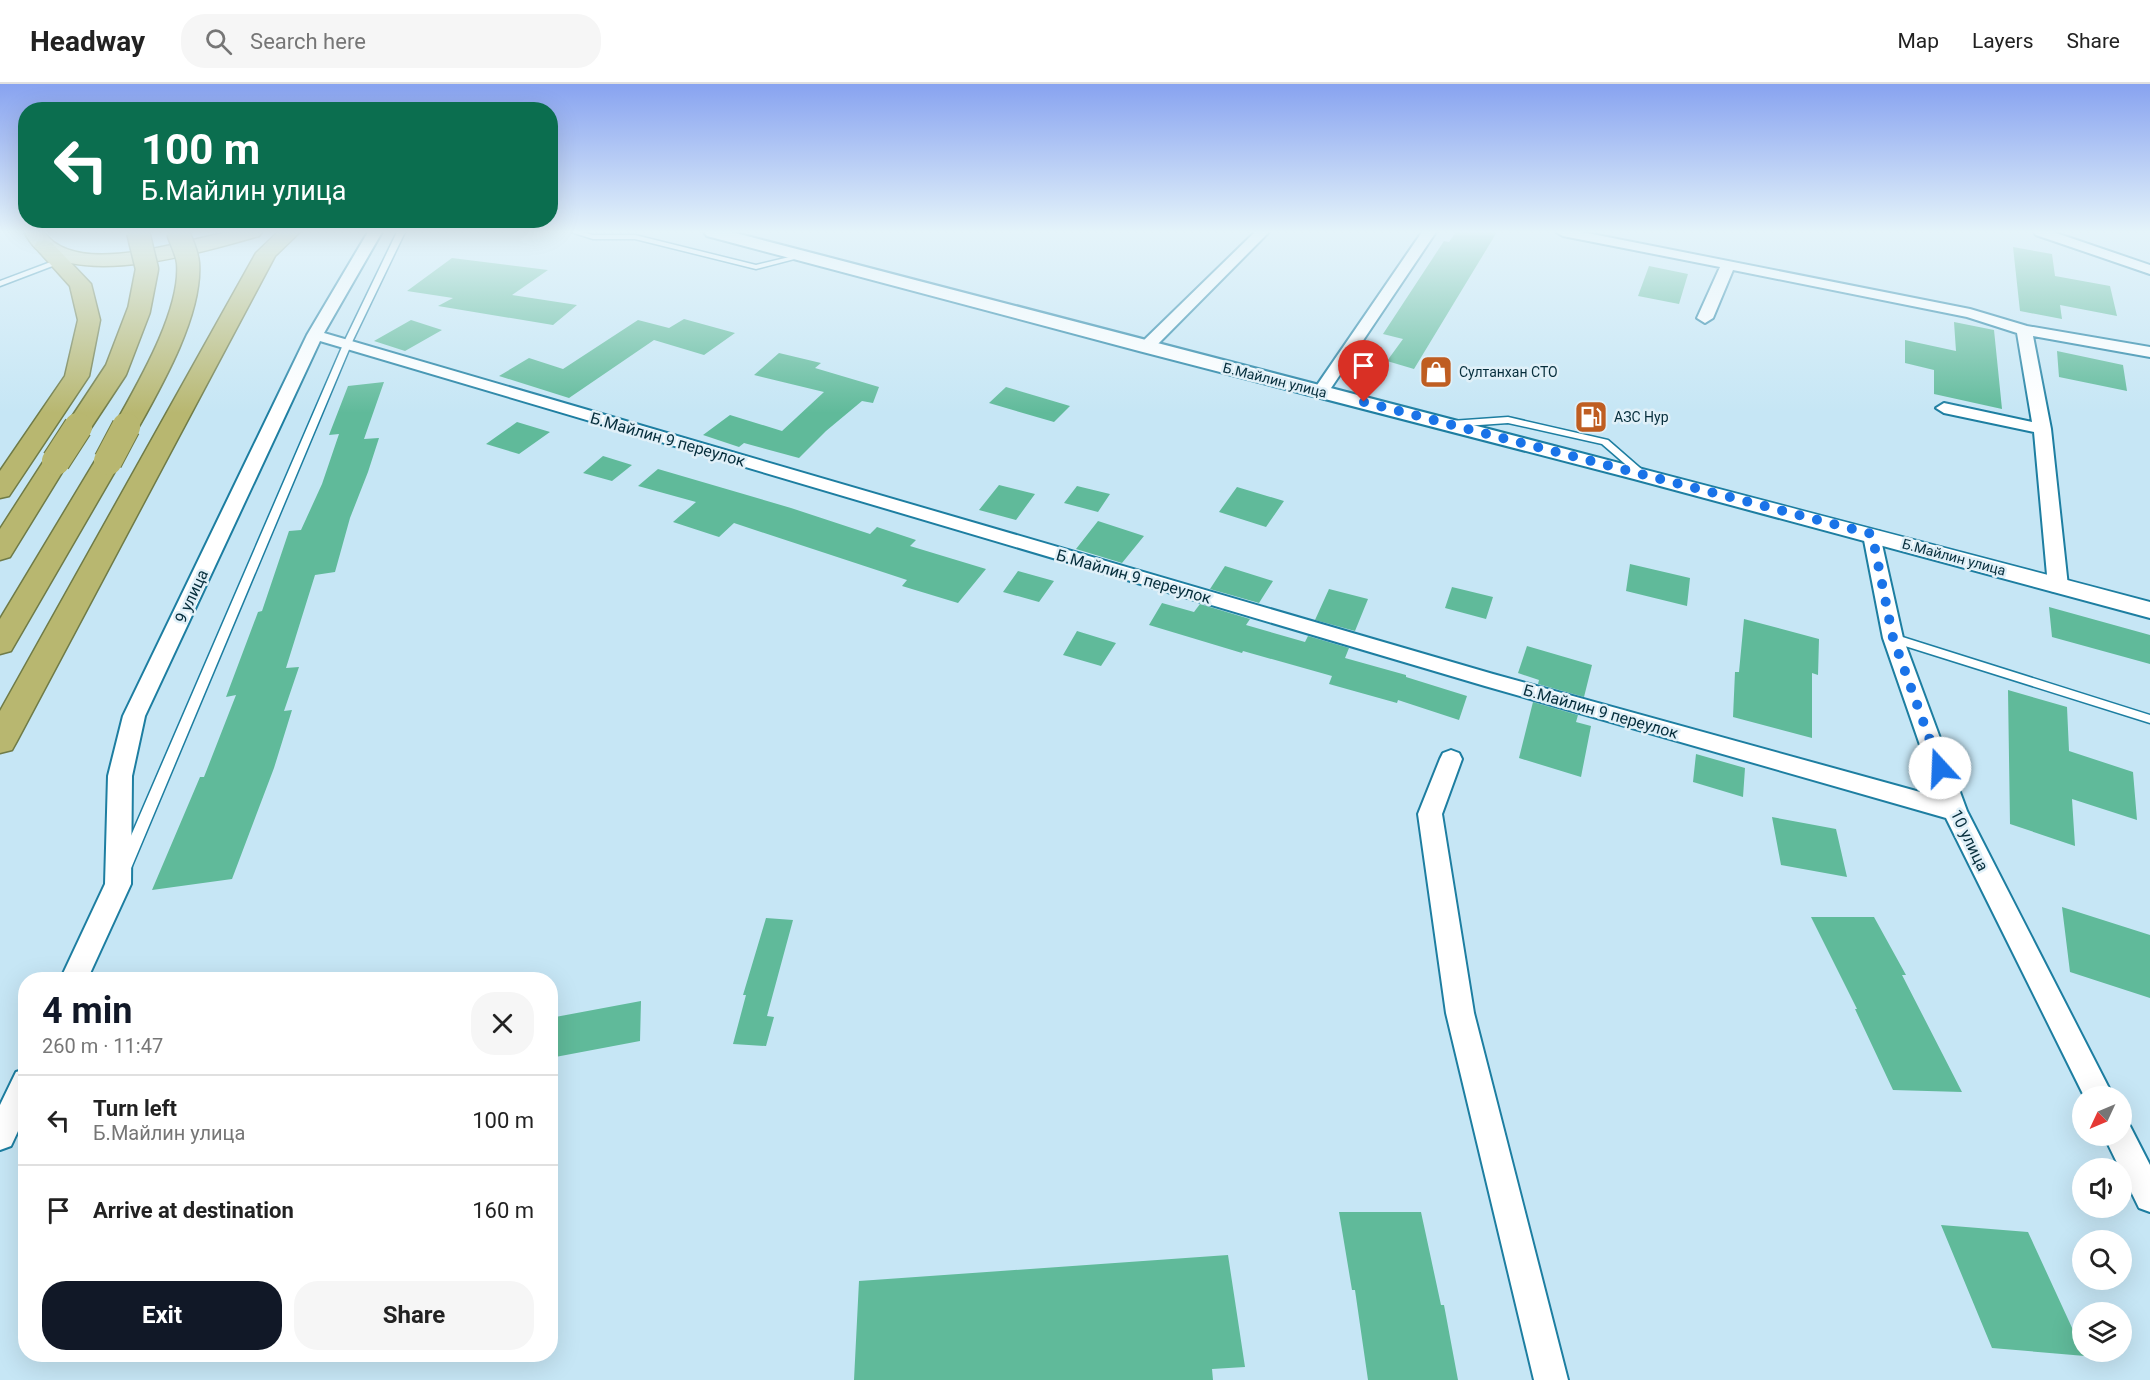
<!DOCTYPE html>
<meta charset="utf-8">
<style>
:root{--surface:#fff;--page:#f6f6f6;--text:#222;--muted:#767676;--line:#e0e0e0;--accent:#111827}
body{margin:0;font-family:Roboto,sans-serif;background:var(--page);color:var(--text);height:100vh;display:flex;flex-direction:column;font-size:22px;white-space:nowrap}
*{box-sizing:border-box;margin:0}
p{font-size:20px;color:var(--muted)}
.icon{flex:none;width:33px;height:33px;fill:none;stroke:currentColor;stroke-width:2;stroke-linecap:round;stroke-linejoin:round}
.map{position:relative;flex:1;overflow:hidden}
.details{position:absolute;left:18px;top:888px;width:540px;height:390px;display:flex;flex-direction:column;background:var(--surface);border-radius:24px;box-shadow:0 6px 24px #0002}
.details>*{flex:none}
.guide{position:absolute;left:18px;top:18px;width:540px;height:126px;border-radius:24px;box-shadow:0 6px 24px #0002;background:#0b6e4f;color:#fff;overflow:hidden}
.needle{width:39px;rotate:226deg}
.tools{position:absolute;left:2072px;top:1002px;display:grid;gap:12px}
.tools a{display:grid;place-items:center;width:60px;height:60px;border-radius:50%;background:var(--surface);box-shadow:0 6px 24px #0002;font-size:30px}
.pin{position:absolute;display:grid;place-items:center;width:51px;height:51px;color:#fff;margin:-62px -26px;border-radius:50% 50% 50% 0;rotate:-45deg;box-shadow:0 0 6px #0007}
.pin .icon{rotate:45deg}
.me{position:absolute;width:66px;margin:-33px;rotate:340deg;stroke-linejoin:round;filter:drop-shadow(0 0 4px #0008)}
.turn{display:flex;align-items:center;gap:21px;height:126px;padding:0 24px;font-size:27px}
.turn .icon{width:78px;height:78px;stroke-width:2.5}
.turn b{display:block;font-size:42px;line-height:51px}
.round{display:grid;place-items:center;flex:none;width:63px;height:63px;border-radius:24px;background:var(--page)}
.head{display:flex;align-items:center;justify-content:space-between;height:102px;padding:0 24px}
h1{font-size:36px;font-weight:700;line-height:45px;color:var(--accent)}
.primary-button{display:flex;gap:12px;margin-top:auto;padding:12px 24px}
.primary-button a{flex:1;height:69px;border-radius:24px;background:var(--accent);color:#fff;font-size:24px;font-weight:700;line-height:69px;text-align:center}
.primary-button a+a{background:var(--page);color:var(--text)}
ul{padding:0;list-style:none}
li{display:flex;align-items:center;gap:18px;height:90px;padding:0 24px;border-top:2px solid var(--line)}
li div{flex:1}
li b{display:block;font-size:22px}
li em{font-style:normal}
header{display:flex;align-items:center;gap:36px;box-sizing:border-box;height:84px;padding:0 30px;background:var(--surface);border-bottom:2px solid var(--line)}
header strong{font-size:28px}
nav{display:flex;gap:33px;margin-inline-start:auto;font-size:21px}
.search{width:420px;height:54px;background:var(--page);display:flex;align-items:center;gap:15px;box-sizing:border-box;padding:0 21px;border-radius:24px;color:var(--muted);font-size:22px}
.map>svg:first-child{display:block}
.building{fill:#60ba9a}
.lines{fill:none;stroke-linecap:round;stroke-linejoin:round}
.service-casing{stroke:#1d7ea1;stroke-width:3}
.minor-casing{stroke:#1d7ea1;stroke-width:4}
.tertiary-casing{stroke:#1d7ea1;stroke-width:4}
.primary-casing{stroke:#6f7b47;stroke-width:3}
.trunk-casing{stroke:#6f7b47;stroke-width:3}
.service{fill:#fff;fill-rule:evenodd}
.minor{fill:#fff;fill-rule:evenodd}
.tertiary{fill:#fff;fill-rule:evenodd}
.primary{fill:#cac994;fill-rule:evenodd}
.trunk{fill:#b8b770;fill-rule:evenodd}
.trunk-bridge-far1-casing{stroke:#6f7b47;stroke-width:25;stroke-linecap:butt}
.trunk-bridge-casing{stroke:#6f7b47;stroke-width:30;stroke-linecap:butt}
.trunk-bridge-far1{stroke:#b8b770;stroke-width:22}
.trunk-bridge{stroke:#b8b770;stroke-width:28}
.route{stroke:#1a73e8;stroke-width:10;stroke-dasharray:0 18}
.labels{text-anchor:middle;stroke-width:5;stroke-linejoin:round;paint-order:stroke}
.far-poi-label{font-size:14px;fill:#062e3c;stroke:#e0f0f8;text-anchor:start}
.far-street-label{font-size:14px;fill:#062e3c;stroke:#e0f0f8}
.street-label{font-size:16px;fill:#062e3c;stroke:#e0f0f8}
</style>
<header>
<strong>Headway</strong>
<div class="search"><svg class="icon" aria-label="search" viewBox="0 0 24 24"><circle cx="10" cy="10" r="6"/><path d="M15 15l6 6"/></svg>Search here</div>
<nav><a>Map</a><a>Layers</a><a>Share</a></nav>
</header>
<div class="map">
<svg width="2150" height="1296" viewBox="0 0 2150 1296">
<rect width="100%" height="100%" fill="#c6e6f5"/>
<path class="building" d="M1456,148H1497L1414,285L1387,277L1403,255L1383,250L1444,157L1449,158Z
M2013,163L2052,170L2055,192L2110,202L2117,232L2060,221L2062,235L2020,227Z
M452,174L548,186L512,211L577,221L553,241L438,222L453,214L407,207Z
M1649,182L1688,190L1679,220L1638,212Z
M684,235L735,249L704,271L654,256L569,314L499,292L529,274L563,285L638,236L669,244Z
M411,236L442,246L405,267L374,257Z
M1954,238L1994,246L2002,325L1934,310V286L1905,279V256L1956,267Z
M2057,267L2123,281L2127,307L2059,293Z
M779,269L821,279L815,284L879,303L873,319L862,317L826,347L799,374L744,359L739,363L703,351L730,331L782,347L824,308L754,291Z
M384,298L364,355L379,354L368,388L350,434L335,488L315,491L286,584L299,583L284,627L292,626L274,684L232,795L152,806L200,693H204L236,611L226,613L258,528L262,527L289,447L301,446L322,400L339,350L329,351L348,302Z
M1006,303L1070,322L1054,338L989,319Z
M517,338L550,348L519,370L486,360Z
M603,372L632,381L612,397L583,389Z
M658,385L791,424L870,450L877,443L916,456L910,462L986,485L958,519L902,502L907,496L734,439L719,453L673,438L696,418L638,402Z
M999,401L1035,410L1016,436L979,426Z
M1077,402L1110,410L1098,428L1064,419Z
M1237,403L1284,417L1266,443L1219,428Z
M1098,437L1144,452L1122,479L1076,465Z
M1630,480L1690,494L1687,522L1626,507Z
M1225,482L1273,497L1259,519L1210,505Z
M1018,487L1054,497L1039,518L1003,508Z
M1452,503L1493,513L1486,535L1445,524Z
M1329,505L1368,515L1355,547L1315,536Z
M1162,519L1194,528L1200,520L1250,535L1246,541L1305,558L1308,552L1349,564L1345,574L1406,591V593L1467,612L1459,636L1398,616L1397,619L1329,600L1332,592L1243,567L1242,569L1149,541Z
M2049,523L2150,551V580L2052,553Z
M1744,535L1819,555L1818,591L1812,589V654L1733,633L1735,588H1739Z
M1077,547L1116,559L1101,582L1063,571Z
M1527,562L1592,581L1584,613L1538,600L1539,596L1518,589Z
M2008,606L2067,623L2069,667L2133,688L2137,736L2072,715L2075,762L2010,740Z
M1533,618L1578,631L1576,638L1591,642L1581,693L1519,674Z
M1696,670L1745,684L1743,713L1693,698Z
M1772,733L1836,745L1847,793L1781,781Z
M2062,823L2150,851V914L2070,888Z
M1811,833H1874L1906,891H1902L1962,1008L1893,1006L1855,925H1857Z
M766,834L793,836L767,932L774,933L766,962L733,960L746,911H743Z
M641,917L640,957L550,974V934Z
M1339,1128H1421L1441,1221H1444L1458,1296H1368L1355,1206H1352Z
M1941,1141L2028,1148L2085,1272L1992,1264Z
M1228,1171L1245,1283L1212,1285L1213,1296H854L859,1197Z"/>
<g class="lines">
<g class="service-casing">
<path id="service" d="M397,148H405L353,256L132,782L130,786L125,787L120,786L118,782L345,256Z
M571,148H582L593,151H635L756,181L802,170L806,172L756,185L635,155H593Z
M56,176L63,178L0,202V197Z
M1508,333L1608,356L1647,390L1642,393L1639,392L1602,360L1508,339L1451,343L1446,340L1451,337Z
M1893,550L2150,631V639L1889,557L1887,554L1889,551Z"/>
</g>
<g class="minor-casing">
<path id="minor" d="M368,148H382L324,249L1493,590L1938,713L1883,554L1863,451L1865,447H1879L1903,554L1967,727L2113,1012H2084L1946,734L1485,602L320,257L145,632L132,692L131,800L87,896H60L105,800L108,692L123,632L307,251Z
M1255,148H1269L1152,266H1140L1138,263L1140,260Z
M1422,148H1436L1327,310H1315L1313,307Z
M1556,148H1582L1970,225L2027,242L2150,263V273L2033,252L2051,345L2068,502L2065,507L2058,508L2051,507L2048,502L2034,348L1944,329L1936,324L1944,319L2032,338L2017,249L1967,233L1733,186L1713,234L1705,239L1697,234L1720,183L1563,152Z
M2034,148H2053L2150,181V190L2036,151Z
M1451,666L1459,669L1462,675L1442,730L1474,929L1568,1296H1534L1446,929L1418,730L1440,675L1443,669Z
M26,985V1030L11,1062L0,1066V1021L16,988Z
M2121,1038L2130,1042L2150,1081V1128L2139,1124L2104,1052H2121Z"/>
</g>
<g class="tertiary-casing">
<path id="tertiary" d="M704,148H732C1204,272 1678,393 2150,518V534L1634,395L1139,267L707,152Z"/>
</g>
<g class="primary-casing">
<path id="primary" d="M24,148H44C77,195 184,155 230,148C240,146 252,147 262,148L259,152C203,168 90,202 38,166C32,162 28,154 24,148Z"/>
</g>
<g class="trunk-casing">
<path id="trunk" d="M278,148H300L275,172L17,657L12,666L0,669V627L256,169Z
M44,156L51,158L91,200L100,236L89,292L9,412L0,414V387L65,292L78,236L70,202L34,162L37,158Z
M56,369L65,372L69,377L10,473L0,476V445L47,372Z
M108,369L117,372L121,377L11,567L0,570V535L95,377L99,372Z"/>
</g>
<use href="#service" class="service"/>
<use href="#minor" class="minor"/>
<use href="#tertiary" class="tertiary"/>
<use href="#primary" class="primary"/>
<use href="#trunk" class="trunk"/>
<g class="trunk-bridge-far1-casing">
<path id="trunk-bridge-far1" d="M77,345L116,286L139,226L147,185L138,148
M125,345C149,302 192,229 188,179C187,168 181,158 178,148"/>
</g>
<g class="trunk-bridge-casing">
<path id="trunk-bridge" d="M56,377L78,343
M108,377L126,343"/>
</g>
<use href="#trunk-bridge-far1" class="trunk-bridge-far1"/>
<use href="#trunk-bridge" class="trunk-bridge"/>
</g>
<linearGradient id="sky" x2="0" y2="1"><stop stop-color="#88a3f0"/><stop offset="0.45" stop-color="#e5f4fa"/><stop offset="1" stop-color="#e5f4fa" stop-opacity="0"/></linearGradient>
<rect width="2150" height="329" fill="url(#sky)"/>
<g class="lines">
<path class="route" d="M1364,318L1872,450L1893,554L1940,684"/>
</g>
<defs>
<g id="shop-square" transform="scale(1.725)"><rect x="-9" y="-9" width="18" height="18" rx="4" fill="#bf5d21" stroke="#e0f0f8"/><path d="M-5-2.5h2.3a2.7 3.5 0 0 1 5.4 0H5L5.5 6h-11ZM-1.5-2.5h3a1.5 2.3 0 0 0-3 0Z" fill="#fff"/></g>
<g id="fuel-square" transform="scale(1.725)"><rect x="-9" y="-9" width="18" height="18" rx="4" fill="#bf5d21" stroke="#e0f0f8"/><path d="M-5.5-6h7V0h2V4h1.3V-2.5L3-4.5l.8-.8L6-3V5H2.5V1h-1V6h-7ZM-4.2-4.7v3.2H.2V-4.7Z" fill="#fff"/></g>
</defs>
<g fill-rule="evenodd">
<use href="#shop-square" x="1436" y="288"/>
<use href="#fuel-square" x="1591" y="333"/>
</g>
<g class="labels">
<g class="far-poi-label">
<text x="1459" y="293">Султанхан СТО</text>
<text x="1614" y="338">АЗС Нур</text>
</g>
<g class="far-street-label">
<text transform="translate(1275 296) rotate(14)" y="5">Б.Майлин улица</text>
<text transform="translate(1954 473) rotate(15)" y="5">Б.Майлин улица</text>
</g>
<g class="street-label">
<text transform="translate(668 355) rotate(16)" y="6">Б.Майлин 9 переулок</text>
<text transform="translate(1134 492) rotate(16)" y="6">Б.Майлин 9 переулок</text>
<text transform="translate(191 512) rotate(-65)" y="6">9 улица</text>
<text transform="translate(1601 627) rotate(16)" y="6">Б.Майлин 9 переулок</text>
<text transform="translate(1970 756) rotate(64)" y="6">10 улица</text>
</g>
</g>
</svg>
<div class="tools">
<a><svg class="needle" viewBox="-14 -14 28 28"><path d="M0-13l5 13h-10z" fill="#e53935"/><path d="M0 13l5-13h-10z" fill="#767676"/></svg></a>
<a><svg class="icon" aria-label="sound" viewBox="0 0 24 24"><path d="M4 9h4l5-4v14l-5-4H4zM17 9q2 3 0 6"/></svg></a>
<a><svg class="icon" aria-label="search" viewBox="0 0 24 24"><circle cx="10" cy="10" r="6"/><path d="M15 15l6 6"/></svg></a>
<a><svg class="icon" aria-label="layers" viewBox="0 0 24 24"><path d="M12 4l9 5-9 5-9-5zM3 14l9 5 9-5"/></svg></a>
</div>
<div class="pin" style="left:1364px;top:318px;background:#d93025"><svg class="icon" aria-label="arrive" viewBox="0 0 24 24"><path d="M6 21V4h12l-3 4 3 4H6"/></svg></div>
<svg class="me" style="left:1940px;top:684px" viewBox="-20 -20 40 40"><circle r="19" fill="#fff"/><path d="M0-13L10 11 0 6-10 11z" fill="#1a73e8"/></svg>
<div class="guide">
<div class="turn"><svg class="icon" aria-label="left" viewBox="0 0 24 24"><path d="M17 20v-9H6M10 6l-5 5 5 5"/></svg><div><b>100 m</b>Б.Майлин улица</div></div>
</div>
<section class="details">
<div class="head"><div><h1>4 min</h1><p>260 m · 11:47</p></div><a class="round"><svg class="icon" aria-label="close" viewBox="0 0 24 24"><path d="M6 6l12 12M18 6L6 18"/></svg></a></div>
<ul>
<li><svg class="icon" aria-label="left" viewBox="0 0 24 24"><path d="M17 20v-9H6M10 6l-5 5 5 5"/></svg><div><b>Turn left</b><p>Б.Майлин улица</p></div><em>100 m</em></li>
<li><svg class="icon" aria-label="arrive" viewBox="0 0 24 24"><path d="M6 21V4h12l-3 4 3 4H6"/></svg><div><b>Arrive at destination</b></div><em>160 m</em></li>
</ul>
<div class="primary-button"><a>Exit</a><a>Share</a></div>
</section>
</div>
